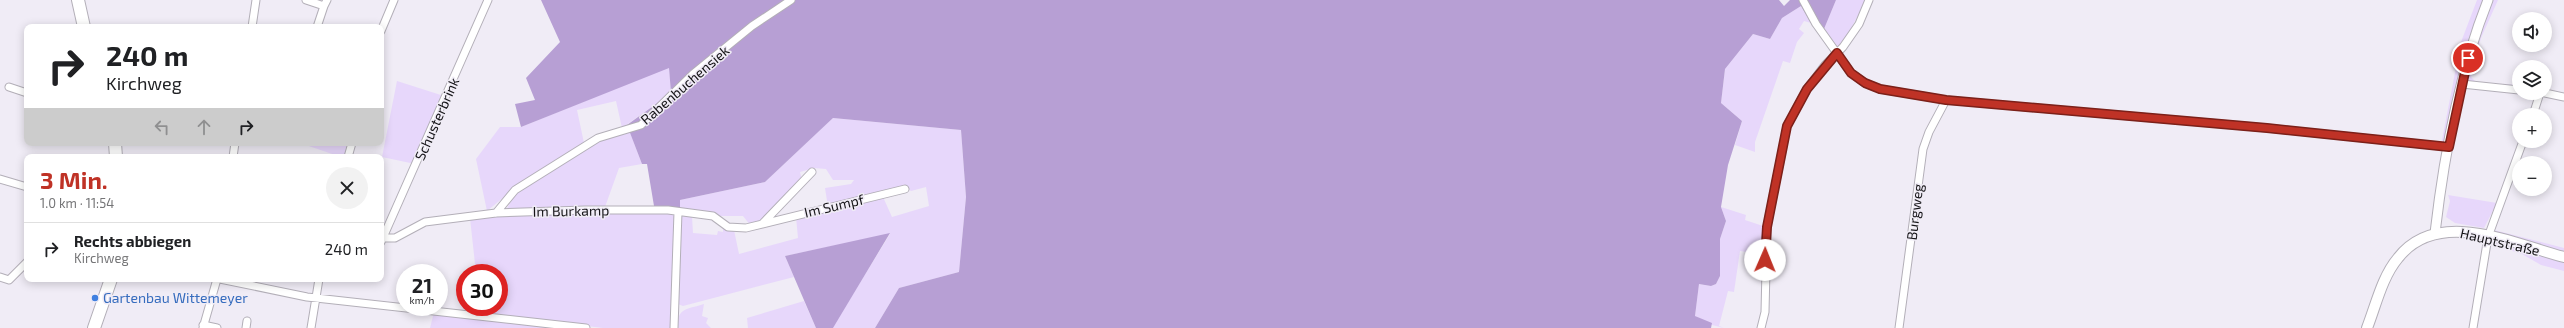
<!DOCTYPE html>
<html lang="de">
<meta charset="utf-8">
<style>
:root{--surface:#fff;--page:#f2f2f2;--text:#202124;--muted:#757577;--line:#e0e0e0;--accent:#bf3226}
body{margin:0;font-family:"Exo 2",sans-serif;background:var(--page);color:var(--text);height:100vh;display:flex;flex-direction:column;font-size:15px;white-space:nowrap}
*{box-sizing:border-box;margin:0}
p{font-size:13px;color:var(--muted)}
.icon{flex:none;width:22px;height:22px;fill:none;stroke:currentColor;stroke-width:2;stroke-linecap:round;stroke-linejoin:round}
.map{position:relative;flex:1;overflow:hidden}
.panel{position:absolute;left:24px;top:154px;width:360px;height:128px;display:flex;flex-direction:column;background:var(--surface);border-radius:8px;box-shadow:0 2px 10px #0003}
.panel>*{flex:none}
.hud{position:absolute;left:24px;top:24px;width:360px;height:122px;border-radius:8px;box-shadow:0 2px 10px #0003;background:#fff;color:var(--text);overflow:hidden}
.tools{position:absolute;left:2512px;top:12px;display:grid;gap:8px}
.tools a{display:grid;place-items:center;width:40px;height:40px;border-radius:50%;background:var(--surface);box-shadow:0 2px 10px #0003;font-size:20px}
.speed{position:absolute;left:396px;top:264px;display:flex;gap:8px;font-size:20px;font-weight:700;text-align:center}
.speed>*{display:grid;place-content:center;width:52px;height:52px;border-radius:50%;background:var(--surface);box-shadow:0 2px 10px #0003;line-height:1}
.speed small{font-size:10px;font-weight:400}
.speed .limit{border:6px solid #d22;background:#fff;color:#111}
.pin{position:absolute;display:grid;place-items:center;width:34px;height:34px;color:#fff;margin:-17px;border:2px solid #fff;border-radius:50%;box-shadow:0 1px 4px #0007}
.me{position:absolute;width:44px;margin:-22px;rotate:1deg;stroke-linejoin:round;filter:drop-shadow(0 0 3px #0008)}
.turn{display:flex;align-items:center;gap:14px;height:84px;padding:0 16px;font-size:18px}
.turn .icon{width:52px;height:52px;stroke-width:2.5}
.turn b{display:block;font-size:28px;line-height:34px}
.lanes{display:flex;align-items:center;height:38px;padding:0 16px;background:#0003;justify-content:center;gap:20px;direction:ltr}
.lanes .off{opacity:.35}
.round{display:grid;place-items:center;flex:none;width:42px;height:42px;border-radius:21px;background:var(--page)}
.overview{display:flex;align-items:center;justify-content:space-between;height:68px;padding:0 16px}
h1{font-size:24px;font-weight:700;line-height:30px;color:var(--accent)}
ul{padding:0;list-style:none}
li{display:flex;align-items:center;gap:12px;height:52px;padding:0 16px;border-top:1px solid var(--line)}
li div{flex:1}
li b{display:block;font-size:15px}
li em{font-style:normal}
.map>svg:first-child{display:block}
.green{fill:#e7d7fb}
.forest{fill:#b79fd4}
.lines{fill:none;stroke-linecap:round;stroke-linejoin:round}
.minor-casing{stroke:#b3afb8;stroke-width:9}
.tertiary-casing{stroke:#b3afb8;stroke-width:11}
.secondary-casing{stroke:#b3afb8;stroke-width:12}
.primary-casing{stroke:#b3afb8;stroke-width:14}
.minor{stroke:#fff;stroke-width:7}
.tertiary{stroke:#fff;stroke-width:9}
.secondary{stroke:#fff;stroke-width:10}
.primary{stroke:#fff;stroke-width:12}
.route-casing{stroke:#7c2019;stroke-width:10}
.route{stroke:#bf3226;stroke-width:7}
.shop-dot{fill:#3f7fe0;stroke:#f0ecf6;stroke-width:1.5}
.labels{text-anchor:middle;stroke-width:3;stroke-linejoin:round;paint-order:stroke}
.street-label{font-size:14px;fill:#151417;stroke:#f0ecf6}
.shop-label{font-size:14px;fill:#366cbe;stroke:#f0ecf6;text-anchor:start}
</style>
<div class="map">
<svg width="2564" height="328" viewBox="0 0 2564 328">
<rect width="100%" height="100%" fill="#f0ecf6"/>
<path class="green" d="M1836,0H1866L1845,40L1838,47L1824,29Z
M2477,0H2498L2481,38L2471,77L2477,83L2519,85V93L2465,87L2451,152L2440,150L2461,42Z
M1801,6L1811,23L1804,21L1799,29L1804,33L1797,42L1790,63L1783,61L1755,142V152L1735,145L1742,121L1721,103L1725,69L1753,34L1770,39L1782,18Z
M669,67L671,93L622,128L616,101L577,110L584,143L515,188L487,211L476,159L500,127H521Z
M397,81L444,96L415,164L382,157Z
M833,118L961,130L966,197L959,272L899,288L875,328H832L890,234L785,256L794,277L683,306L678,304L680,216L692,217L693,233L717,235L718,231L723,232V229L734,230L739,254L798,238L796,217L883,197L892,217L929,206L926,187L911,191L907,188L828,207L825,188L851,184L854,180H833L826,169L814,168L800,172L802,181L763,220L751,226L743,216H718L680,210V200L765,182Z
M629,130L642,164L619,168L605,207L506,210L517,191L599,140Z
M300,143H347L344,157H341Z
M2448,195L2497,203L2484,228L2455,223L2446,217L2450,201Z
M1721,207L1746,215L1745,220L1763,226L1761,254L1740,251L1734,292L1728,291L1719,326L1724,328L1712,325L1695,316L1699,284L1711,286L1716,284L1720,276V239L1726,221Z
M667,211L674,215L671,328H603L477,312V307H499V273H476L470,218L509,214Z
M2494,230L2564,248V271L2541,265L2522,254L2490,244Z
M804,301L816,328H748L747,318Z
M704,304L702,316L708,318L706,323L711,328H676C679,307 685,310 704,304Z
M434,312L566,328H430Z"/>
<path class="forest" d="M541,0H1779L1784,6L1790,0H1836L1824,29L1817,19L1811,23L1801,6L1782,18L1770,39L1753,34L1725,69L1721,103L1742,121L1728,165L1721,207L1726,221L1720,239V276L1716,284L1711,286L1699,284L1695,316L1712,323L1711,328H875L899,288L959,272L966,197L961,130L833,118L765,182L680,200V210L654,206L647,164H642L627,125L671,93L669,68L521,127L515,104L535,100L526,78L560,42Z
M890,233L833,328H816L785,256Z"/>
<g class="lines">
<g class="minor-casing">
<path id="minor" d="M306,0L324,6L327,0
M1803,0L1816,24L1851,73L1865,83L1880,89L1946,100L2267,128L2449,147
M252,27L256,0
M317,27L324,6
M381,31L394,0
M2462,84L2519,90
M9,87L27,93
M2545,93L2564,97
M2533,115L2540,93
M233,157L235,143
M348,157L352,143
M0,179L27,187
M496,213L515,190L598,138L641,125L693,74L752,26L791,0
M763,223L812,172
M384,238H395L425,222L496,213L585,210H668L713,216L728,227L746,228L905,189
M381,242L488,0
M0,277L9,280L27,262
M220,279L307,297L586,328
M203,325L217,328
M203,328L217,279
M246,328L247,321
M311,328L319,279
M674,328L678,212
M1761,328L1765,312L1767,227L1787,126L1807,89L1825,65L1843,47L1859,24L1869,0
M1899,328L1923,149L1929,132L1946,100
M2473,328L2488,237L2523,141"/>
</g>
<g class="tertiary-casing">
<path id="tertiary" d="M2435,233C2444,155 2459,73 2488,0"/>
</g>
<g class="secondary-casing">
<path id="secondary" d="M2367,328C2376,305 2382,277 2398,258C2438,207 2514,244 2564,257"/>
</g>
<g class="primary-casing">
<path id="primary" d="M78,0L84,27
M115,143L116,157
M94,328L111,279"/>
</g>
<use href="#minor" class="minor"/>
<use href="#tertiary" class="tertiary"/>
<use href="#secondary" class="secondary"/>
<use href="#primary" class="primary"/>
</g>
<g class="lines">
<g class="route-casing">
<path id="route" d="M1765,260L1767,227L1787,126L1807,89L1837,53L1851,73L1865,83L1880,89L1946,100L2267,128L2449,147L2468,58"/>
</g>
<use href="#route" class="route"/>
</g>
<circle class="shop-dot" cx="95" cy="298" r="4"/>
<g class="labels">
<g class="street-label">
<text transform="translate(685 85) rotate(-41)" y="5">Rabenbuchensiek</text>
<text transform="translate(437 119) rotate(-66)" y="5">Schusterbrink</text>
<text transform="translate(834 206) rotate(-13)" y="5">Im Sumpf</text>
<text transform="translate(571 211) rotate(-1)" y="5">Im Burkamp</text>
<text transform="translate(1915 212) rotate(-83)" y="5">Burgweg</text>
<text transform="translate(2500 242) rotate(13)" y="5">Hauptstraße</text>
</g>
<g class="shop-label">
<text x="103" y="303">Gartenbau Wittemeyer</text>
</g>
</g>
</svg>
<div class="tools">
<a><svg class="icon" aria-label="sound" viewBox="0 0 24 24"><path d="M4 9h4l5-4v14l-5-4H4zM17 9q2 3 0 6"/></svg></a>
<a><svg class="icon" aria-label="layers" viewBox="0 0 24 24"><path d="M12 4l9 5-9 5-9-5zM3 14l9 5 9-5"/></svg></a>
<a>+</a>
<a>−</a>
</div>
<div class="speed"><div>21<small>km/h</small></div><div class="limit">30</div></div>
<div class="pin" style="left:2468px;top:58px;background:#d93025"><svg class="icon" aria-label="arrive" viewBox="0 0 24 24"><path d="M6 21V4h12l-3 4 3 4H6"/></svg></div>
<svg class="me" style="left:1765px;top:260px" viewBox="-20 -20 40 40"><circle r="19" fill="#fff"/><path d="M0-13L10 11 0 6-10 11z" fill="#bf3226"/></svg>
<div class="hud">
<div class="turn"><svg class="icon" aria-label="right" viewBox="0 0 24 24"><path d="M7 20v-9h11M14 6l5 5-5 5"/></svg><div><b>240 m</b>Kirchweg</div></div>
<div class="lanes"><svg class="icon off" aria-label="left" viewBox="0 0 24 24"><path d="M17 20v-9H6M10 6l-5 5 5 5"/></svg><svg class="icon off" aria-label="ahead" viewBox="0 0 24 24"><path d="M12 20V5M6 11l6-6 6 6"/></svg><svg class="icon" aria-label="right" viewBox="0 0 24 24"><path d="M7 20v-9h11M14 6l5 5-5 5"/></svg></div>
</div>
<section class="panel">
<div class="overview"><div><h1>3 Min.</h1><p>1.0 km · 11:54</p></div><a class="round"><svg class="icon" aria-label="close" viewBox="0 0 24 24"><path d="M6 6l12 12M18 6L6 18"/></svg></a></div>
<ul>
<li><svg class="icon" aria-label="right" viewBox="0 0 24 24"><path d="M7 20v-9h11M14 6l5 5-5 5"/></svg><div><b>Rechts abbiegen</b><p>Kirchweg</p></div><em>240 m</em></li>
</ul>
</section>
</div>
